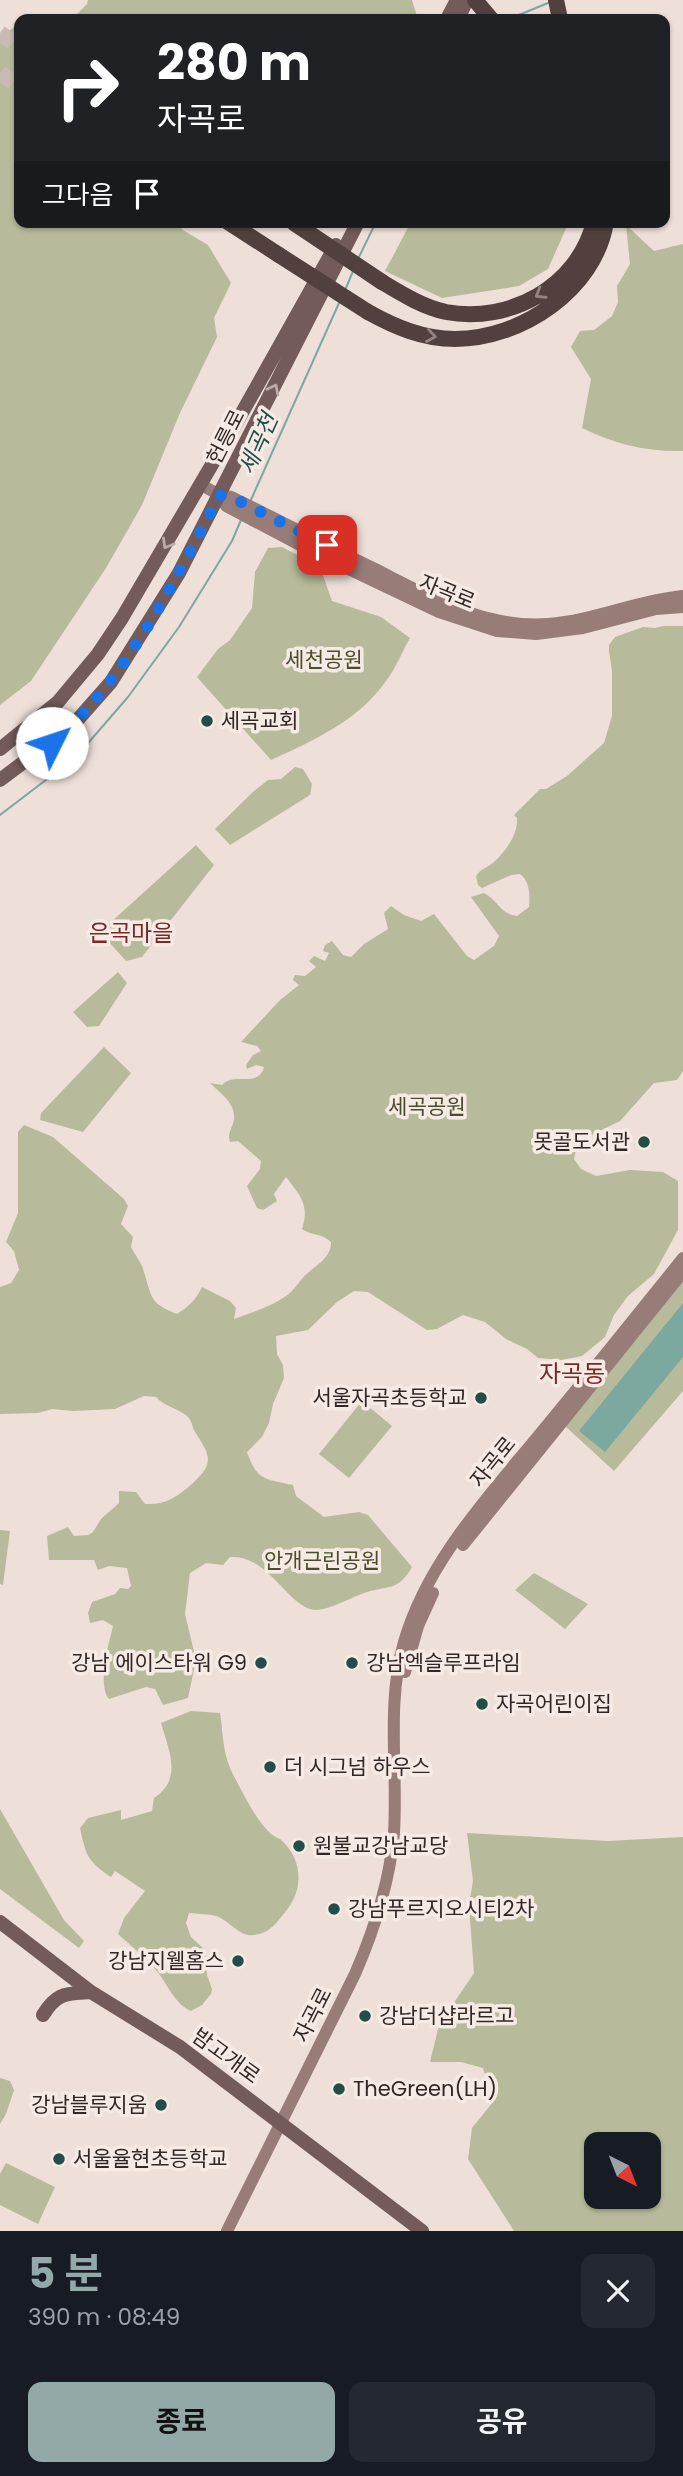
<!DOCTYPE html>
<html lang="ko">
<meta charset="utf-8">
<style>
:root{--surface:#171b24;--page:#242831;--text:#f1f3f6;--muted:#9ea1a6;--accent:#93a9a7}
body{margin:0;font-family:Poppins,"Noto Sans KR",sans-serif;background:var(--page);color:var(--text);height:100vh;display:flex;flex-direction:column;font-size:26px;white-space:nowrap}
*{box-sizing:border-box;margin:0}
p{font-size:23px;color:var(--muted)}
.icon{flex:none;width:38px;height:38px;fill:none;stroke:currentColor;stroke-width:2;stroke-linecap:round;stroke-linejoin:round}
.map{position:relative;height:2231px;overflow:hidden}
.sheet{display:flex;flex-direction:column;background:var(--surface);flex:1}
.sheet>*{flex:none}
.top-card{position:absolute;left:14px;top:14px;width:656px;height:214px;border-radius:14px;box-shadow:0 2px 5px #0004;background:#202124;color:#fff;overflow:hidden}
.needle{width:46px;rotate:138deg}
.fabs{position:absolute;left:584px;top:2132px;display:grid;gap:14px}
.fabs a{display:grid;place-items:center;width:77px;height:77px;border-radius:14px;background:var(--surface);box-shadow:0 2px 5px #0004;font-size:35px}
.pin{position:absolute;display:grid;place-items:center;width:60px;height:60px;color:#fff;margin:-30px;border-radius:14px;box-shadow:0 4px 10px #0006}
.me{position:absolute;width:77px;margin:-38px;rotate:49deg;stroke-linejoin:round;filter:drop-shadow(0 0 5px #0008)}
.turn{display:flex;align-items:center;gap:24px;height:147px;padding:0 28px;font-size:32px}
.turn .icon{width:91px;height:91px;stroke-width:2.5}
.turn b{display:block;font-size:49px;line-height:60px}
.then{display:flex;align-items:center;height:66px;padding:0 28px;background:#0003;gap:14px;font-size:26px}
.round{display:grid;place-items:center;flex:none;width:74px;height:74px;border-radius:14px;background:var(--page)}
.summary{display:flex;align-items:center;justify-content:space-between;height:119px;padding:0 28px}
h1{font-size:42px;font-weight:700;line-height:52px;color:var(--accent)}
.primary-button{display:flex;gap:14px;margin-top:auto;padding:14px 28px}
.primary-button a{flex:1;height:80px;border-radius:14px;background:var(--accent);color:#111;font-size:28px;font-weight:700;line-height:80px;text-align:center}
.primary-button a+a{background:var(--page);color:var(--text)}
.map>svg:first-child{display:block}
.green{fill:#b8bb9b;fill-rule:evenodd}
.water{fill:#7ba89f}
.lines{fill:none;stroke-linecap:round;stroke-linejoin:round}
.stream{stroke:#7ba89f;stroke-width:2}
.highway-tunnel{stroke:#c8bab5;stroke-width:16;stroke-dasharray:16 8;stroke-linecap:butt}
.secondary{stroke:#987c78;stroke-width:12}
.primary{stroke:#725b59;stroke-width:14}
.highway{stroke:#52403e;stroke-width:16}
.highway-bridge{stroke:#52403e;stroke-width:16}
.oneway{stroke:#948480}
.oneway2{stroke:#bbaaa5}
.route{stroke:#1a73e8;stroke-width:12;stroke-dasharray:0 21.6}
.poi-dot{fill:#214e46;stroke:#f6eae4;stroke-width:2.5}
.labels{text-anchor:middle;stroke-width:7;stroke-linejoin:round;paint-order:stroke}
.street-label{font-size:21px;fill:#322726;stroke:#f6eae4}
.park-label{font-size:21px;fill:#494d2d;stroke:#f6eae4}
.poi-label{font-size:21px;fill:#322726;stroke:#f6eae4;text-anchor:start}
.water-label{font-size:23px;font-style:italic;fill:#214e46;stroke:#f6eae4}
.neighbourhood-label{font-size:23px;fill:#782828;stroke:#f6eae4}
.quarter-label{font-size:24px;fill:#782828;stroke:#f6eae4}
</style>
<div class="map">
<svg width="683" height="2231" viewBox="0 0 683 2231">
<rect width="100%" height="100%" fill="#eedfd9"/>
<path class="green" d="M88,0H412L417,16L415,19H72L87,4Z
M18,24L19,222H191L181,229L208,245L231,283L214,318L217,337L180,413L142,505L106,568L31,681L0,705V38Z
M411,222H569L548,269L519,286L442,298L385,271Z
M626,225L654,251L683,244V451C646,452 615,444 582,428L591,379L571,347L580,331L594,330L612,316L618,302L617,286L630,264Z
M282,547L320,567L332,601L381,617L410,638C402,652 396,668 386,681C359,720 313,741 271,760L197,677L218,649L230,640L252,608L255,572L268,548Z
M663,626H683V1071L677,1080L654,1083L620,1121L578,1142L574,1159L581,1169L596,1176L630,1170L663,1172L678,1181V1230L654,1274L628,1296L614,1315L605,1337L582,1356L562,1360L538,1358L527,1349L506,1339L485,1322L463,1315L437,1329L427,1330L368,1292L354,1291L337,1302L308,1330L276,1336L277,1354L283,1365L284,1378L273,1404L269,1423L262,1437L247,1452C257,1481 265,1479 293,1485L296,1496L324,1517L359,1512L368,1515L412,1567C398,1591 391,1585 367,1592C351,1597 332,1609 316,1610C289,1610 269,1554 230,1557L223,1565L206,1563L190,1573L185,1614L196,1660L188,1698L163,1705L155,1689L146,1687L109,1699C97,1685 109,1643 113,1626L103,1620L90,1623L88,1613L92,1602L115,1594L120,1588L128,1589L131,1586L127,1568L109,1566L98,1570L94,1560H49L47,1536L68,1527L74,1536L88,1535L93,1532L101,1519L119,1503V1491L136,1492L145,1504C166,1505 177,1497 193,1483C216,1462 209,1454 195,1432C192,1427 192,1421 188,1417C180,1409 165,1407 156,1397L144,1396L115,1409L72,1411L52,1409L38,1413L0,1414V1287L11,1283L19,1270L14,1251L6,1242L18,1213V1132L24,1125L53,1137L124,1199L128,1206L121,1224L133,1237L131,1247C135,1255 142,1263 144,1272C152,1297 149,1303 177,1314C188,1307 196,1300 202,1287L230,1301L236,1308L234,1319C249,1314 274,1305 286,1296C295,1290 300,1279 309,1272C319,1263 331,1257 331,1242C322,1233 312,1236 302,1229C310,1204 300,1196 286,1177L274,1194L277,1201L263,1210L257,1208L247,1186L260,1169L261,1161L238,1141L230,1142C227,1133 232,1129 234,1120C236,1103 221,1094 210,1083L222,1085C234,1071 258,1089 264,1067L256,1065L247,1069L246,1065L253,1055L261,1051L257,1046L241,1042L280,1000L299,985L293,980L295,975L305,976L316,967L309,961L314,956L325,961L329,953L323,951L325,945L332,941L343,955L351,957L364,944L388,929L384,913L391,906L404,915L421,921L434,914L467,956L474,960L494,946L499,936L471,897L484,893C497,899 500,914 517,916L529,907C530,896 530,881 520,874L511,875L482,888L478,885L476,876C480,869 487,868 494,862C506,851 518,834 517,818L514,815L540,789H546L567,776L604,743L612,716V670L609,652V645L615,637L643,627L655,628Z
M295,767L303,769L312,784L310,795L230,845L215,829L254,791L268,780L281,779Z
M196,845L214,865L142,957L126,961L100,932Z
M118,972L127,983L99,1026L87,1027L73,1012Z
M104,1047L131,1073L83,1132L40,1120L41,1113Z
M683,1278V1391L614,1471L565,1426Z
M362,1401L392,1426L349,1478L319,1454Z
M0,1530L10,1531L3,1585L0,1584Z
M534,1573L588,1604L565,1629L515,1590Z
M191,1711L220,1713C224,1739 222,1755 236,1780C245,1797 256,1820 271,1834C272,1835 279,1839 280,1839C303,1858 304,1890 286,1911C277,1922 270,1934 253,1935C239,1937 229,1920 216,1916C208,1914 198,1914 189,1913L186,1923L191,1937L204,1949L207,1958V1975L212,1989L211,1994L202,2005L191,2011C172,2002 168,1983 155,1969C144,1956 130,1945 118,1934L124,1918L145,1891L115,1871L111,1877C87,1861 86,1855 80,1828L88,1818L121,1810V1820L152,1811L154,1798C183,1779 169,1751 161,1723Z
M0,1809L64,1920L84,1941L79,1948L0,1889Z
M467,1833L608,1841L683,1837V2231H514L468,2159L472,2128L493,2102L483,2068L461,2062H430L439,2025L474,1973L469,1905L473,1881ZM597,2144H649V2196H597Z
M0,2078L10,2081L14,2090L6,2114L0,2124Z
M6,2163L55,2187L38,2224L0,2205V2174Z"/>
<path class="water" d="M683,1303V1357L605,1452L579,1431Z"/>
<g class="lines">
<path class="stream" d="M509,19L548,3
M358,259L376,222
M346,288L353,271
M250,502L339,303
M0,815L76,757L128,697L179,627L232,541L241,520"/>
<path class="highway-tunnel" d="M0,33L19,47
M0,73L19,86"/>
<path class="secondary" d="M201,485L220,495L231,497C279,520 326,545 373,568C429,596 484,629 548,624C594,621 637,600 683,596
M220,495L226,506L313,552L439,612L497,631L536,634L583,628L656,609L683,607
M463,1545L683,1272
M405,1672L418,1626L433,1593
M227,2231L355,1974C375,1928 390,1882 394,1832C398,1768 386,1704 404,1642C427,1562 488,1497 539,1435C588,1376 636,1317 683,1258"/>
<path class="primary" d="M447,19L457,0
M458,19L467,0
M0,749L58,702L98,654L122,618L234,427L336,245
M0,780L73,725L111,682L179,573L358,222
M0,1922L91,1992L180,2047L422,2231
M43,2015C57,1992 66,1994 91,1992"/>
<path class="highway" d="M475,0L491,19
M556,0L560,19
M228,222L279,255
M382,282C402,294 423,307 446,312C509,324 578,287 594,222
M368,312C395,327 423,339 455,339C521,339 595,290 606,222"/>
<path class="highway-bridge" d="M294,223L382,282
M279,255L368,312"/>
</g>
<defs><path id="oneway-chevron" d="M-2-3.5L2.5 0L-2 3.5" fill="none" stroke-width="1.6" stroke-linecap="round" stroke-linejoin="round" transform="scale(1.75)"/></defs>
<g class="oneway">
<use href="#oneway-chevron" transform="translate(540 294) rotate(149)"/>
<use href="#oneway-chevron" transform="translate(431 336) rotate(9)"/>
</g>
<g class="oneway2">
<use href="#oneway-chevron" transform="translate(274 389) rotate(-63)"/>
<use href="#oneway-chevron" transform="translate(167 544) rotate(120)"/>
</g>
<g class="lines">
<path class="route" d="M52,743C126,681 175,580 220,495L231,497L327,545"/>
</g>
<g class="poi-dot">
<circle cx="207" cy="721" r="7"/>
<circle cx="644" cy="1142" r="7"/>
<circle cx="481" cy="1398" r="7"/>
<circle cx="261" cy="1663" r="7"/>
<circle cx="352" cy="1663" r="7"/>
<circle cx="482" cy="1704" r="7"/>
<circle cx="270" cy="1767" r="7"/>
<circle cx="299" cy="1846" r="7"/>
<circle cx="334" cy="1909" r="7"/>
<circle cx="238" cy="1961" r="7"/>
<circle cx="365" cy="2016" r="7"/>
<circle cx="339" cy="2089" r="7"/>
<circle cx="161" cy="2105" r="7"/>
<circle cx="59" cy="2159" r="7"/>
</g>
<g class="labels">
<g class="street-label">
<text transform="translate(226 437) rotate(-63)" y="7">헌릉로</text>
<text transform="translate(447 592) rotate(22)" y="7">자곡로</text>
<text transform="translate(493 1462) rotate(-51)" y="7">자곡로</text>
<text transform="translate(313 2015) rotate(-63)" y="7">자곡로</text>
<text transform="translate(226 2056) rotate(36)" y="7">밤고개로</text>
</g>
<g class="park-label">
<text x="324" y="667">세천공원</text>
<text x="427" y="1114">세곡공원</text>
<text x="322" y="1568">안개근린공원</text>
</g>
<g class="poi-label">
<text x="221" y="728">세곡교회</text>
<text x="630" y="1149" text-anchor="end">못골도서관</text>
<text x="467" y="1405" text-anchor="end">서울자곡초등학교</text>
<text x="247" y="1670" text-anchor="end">강남 에이스타워 G9</text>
<text x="366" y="1670">강남엑슬루프라임</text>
<text x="496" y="1711">자곡어린이집</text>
<text x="284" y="1774">더 시그넘 하우스</text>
<text x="313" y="1853">원불교강남교당</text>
<text x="348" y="1916">강남푸르지오시티2차</text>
<text x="224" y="1968" text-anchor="end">강남지웰홈스</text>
<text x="379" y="2023">강남더샵라르고</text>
<text x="353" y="2096">TheGreen(LH)</text>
<text x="147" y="2112" text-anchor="end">강남블루지움</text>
<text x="73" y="2166">서울율현초등학교</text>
</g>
<g class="water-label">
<text transform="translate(258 444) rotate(-66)" y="8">세곡천</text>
</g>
<g class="neighbourhood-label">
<text x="131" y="941">은곡마을</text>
</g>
<g class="quarter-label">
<text x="572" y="1382">자곡동</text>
</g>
</g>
</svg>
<div class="fabs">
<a><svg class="needle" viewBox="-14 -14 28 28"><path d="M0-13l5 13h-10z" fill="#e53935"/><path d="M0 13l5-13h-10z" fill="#9ea1a6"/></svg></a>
</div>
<div class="pin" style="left:327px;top:545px;background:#d93025"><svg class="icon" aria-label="arrive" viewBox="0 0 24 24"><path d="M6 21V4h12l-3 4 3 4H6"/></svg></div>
<svg class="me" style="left:52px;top:743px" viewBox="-20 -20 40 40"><circle r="19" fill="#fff"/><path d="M0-13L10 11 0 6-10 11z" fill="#1a73e8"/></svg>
<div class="top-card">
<div class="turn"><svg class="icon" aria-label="right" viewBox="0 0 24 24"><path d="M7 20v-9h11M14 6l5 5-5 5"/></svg><div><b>280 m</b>자곡로</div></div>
<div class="then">그다음<svg class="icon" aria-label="arrive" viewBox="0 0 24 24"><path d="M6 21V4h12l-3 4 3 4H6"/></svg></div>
</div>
</div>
<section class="sheet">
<div class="summary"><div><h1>5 분</h1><p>390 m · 08:49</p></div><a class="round"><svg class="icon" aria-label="close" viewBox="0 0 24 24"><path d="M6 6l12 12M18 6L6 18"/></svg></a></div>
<div class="primary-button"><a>종료</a><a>공유</a></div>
</section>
